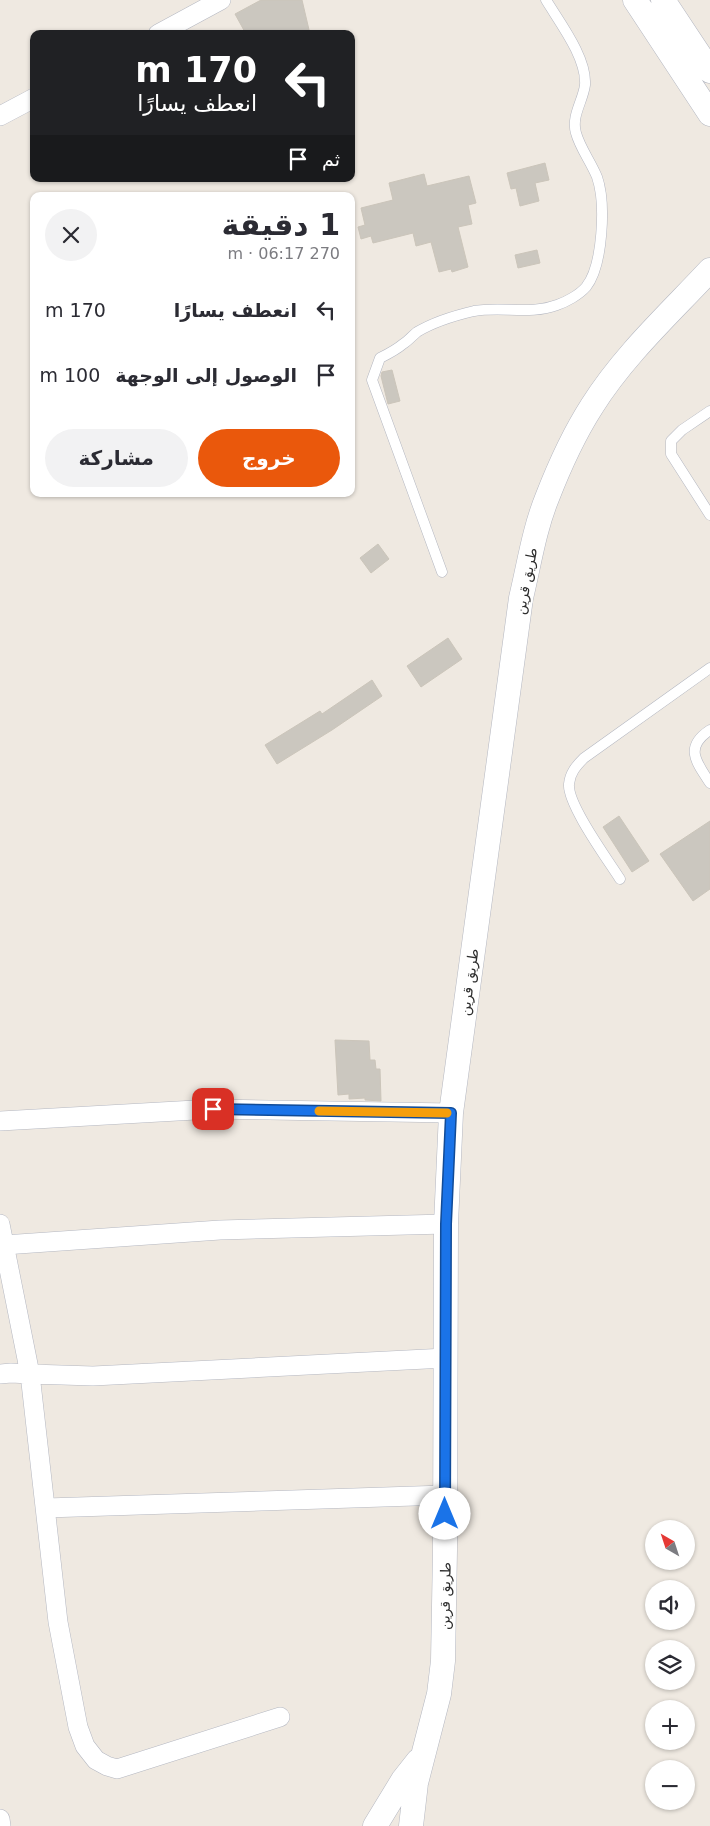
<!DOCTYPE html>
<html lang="ar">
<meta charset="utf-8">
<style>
:root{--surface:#fff;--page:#f2f2f3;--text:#2b2b33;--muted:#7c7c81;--accent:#ea580c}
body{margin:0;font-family:"DejaVu Sans","Noto Naskh Arabic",sans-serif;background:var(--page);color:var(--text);direction:rtl;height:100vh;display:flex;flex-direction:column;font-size:19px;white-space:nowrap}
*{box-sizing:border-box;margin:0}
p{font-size:16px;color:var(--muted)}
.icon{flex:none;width:28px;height:28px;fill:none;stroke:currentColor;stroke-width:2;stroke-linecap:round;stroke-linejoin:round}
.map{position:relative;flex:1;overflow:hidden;direction:ltr}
.drawer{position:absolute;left:30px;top:192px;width:325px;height:305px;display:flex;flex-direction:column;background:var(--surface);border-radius:10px;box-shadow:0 1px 4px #0004;direction:rtl}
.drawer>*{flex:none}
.hud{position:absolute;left:30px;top:30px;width:325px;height:152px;border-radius:10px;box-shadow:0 1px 4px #0004;direction:rtl;background:#202124;color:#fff;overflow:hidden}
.needle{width:32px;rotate:321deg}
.buttons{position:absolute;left:645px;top:1520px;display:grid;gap:10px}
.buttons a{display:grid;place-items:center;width:50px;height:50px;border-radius:50%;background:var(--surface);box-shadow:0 1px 4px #0004;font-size:25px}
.pin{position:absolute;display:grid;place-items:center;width:42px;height:42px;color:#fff;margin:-21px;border-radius:10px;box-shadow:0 2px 8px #0006}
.me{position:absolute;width:55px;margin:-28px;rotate:0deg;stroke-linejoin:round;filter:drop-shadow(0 0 4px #0008)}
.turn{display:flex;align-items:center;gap:18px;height:105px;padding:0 15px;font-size:22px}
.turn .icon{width:65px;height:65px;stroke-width:2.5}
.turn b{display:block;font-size:35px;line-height:42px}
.then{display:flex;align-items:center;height:48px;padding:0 15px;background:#0003;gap:10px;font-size:19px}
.round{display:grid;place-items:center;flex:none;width:52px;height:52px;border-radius:26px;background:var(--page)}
.head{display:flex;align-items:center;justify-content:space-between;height:85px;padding:0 15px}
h1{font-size:30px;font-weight:600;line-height:38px}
.primary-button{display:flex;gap:10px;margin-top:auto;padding:10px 15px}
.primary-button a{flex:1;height:58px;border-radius:30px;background:var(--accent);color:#fff;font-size:20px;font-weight:600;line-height:58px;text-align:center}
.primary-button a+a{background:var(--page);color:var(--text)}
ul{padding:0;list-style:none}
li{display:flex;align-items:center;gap:15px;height:65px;padding:0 15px}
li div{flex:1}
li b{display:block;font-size:19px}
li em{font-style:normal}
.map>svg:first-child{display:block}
.building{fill:#cbc7bf;stroke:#cbc5ba}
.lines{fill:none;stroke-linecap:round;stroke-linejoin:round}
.service-casing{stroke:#b4b7c1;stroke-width:11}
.minor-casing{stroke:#b4b7c1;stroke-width:20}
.tertiary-casing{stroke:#b4b7c1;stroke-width:25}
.service{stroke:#fff;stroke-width:10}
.minor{stroke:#fff;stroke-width:19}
.tertiary{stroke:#fff;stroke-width:24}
.route-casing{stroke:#114b97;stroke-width:12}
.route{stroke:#1a73e8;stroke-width:9}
.slow{stroke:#f59e0b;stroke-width:9}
.labels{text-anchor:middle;stroke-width:4;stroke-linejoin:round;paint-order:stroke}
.street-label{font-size:14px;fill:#2e2e2e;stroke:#fff}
</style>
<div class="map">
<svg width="710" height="1826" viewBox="0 0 710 1826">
<rect width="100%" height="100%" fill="#efe9e1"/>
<path class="building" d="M261,0H302L310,34H246L235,14Z
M545,163L549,180L535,183L539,201L520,206L516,188L511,189L507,173Z
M424,174L427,186L469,176L476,203L468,205L472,224L458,227L468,267L452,272L451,269L439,272L431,242L416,246L413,233L373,243L371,236L361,239L358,227L365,225L361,208L393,200L389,183Z
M537,250L540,263L518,268L515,255Z
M392,370L400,401L388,404L381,376L382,372Z
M378,544L389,559L371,573L360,558Z
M448,638L462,659L421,687L407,666Z
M372,680L382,696L332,730L277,764L265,745L320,711L322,714Z
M619,816L649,861L632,872L603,827Z
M710,821V889L693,901L660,854Z
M335,1040L369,1041L370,1060H375L376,1069H380L381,1101L365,1100V1098L349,1099V1094L338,1095Z"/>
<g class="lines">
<g class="service-casing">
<path id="service" d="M710,411L682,430L671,441V454L710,515
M442,572L372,380L380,358C388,354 396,350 403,344C408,341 412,336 417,332C432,323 457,315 474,311C501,306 531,315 557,305C566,302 579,295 586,287C603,266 606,203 597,177C591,162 580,148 576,133C571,116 583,101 585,85C587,58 560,23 546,0
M710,730C684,747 696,762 710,783
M620,879C608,860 567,804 569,784C570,773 576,766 584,758L710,668"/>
</g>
<g class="minor-casing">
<path id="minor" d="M158,34L221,0
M0,116L34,98
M0,1121L213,1109L451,1113
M0,1224L30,1374L93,1376L446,1358
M4,1245L220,1230L446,1224
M0,1374L11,1373L30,1374L58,1622L78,1727L85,1746L96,1760L107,1766L117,1769L280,1717
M46,1508L445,1495
M0,1819L1,1826"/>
</g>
<g class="tertiary-casing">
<path id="tertiary" d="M635,0L710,114
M663,0L710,71
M375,1826L403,1780L418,1761
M411,1826L416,1783L439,1694L443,1661L445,1550L446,1224L451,1113L521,598C529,565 534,530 547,498C559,467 574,434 592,406C624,355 670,313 710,270"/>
</g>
<use href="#service" class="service"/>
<use href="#minor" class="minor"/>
<use href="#tertiary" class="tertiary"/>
</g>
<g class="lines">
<g class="route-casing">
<path id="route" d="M213,1109L451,1113L446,1224L445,1514"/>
</g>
<use href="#route" class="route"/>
<path class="slow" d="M319,1111L447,1113"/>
</g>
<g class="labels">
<g class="street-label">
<text transform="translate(526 581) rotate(-79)" y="5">طريق قرين</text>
<text transform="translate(469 982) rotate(-82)" y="5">طريق قرين</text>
<text transform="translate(445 1596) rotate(-89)" y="5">طريق قرين</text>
</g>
</g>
</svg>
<div class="buttons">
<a><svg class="needle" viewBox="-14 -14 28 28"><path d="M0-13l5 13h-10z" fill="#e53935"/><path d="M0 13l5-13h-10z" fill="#7c7c81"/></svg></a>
<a><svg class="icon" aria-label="sound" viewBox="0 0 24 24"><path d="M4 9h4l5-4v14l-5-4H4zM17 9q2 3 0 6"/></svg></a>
<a><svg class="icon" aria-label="layers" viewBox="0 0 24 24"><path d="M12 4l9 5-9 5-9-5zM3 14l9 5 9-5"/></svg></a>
<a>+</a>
<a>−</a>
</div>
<div class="pin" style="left:213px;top:1109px;background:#d93025"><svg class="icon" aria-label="arrive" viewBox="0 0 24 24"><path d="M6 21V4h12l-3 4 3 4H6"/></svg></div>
<svg class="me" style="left:445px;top:1514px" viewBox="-20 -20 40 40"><circle r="19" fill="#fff"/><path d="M0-13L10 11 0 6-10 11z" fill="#1a73e8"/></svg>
<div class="hud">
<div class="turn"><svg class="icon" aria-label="left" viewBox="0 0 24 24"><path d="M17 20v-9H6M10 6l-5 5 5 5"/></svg><div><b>170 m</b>انعطف يسارًا</div></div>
<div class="then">ثم<svg class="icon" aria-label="arrive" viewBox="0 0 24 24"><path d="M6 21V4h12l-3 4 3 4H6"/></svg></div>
</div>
<section class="drawer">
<div class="head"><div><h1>1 دقيقة</h1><p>270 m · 06:17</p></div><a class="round"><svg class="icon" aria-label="close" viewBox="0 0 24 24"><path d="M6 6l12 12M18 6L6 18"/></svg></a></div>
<ul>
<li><svg class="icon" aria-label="left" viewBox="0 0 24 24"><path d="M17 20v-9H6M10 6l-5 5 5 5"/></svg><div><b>انعطف يسارًا</b></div><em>170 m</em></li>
<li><svg class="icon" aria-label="arrive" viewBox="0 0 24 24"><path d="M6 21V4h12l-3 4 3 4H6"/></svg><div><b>الوصول إلى الوجهة</b></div><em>100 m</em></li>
</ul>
<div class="primary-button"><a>خروج</a><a>مشاركة</a></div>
</section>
</div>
